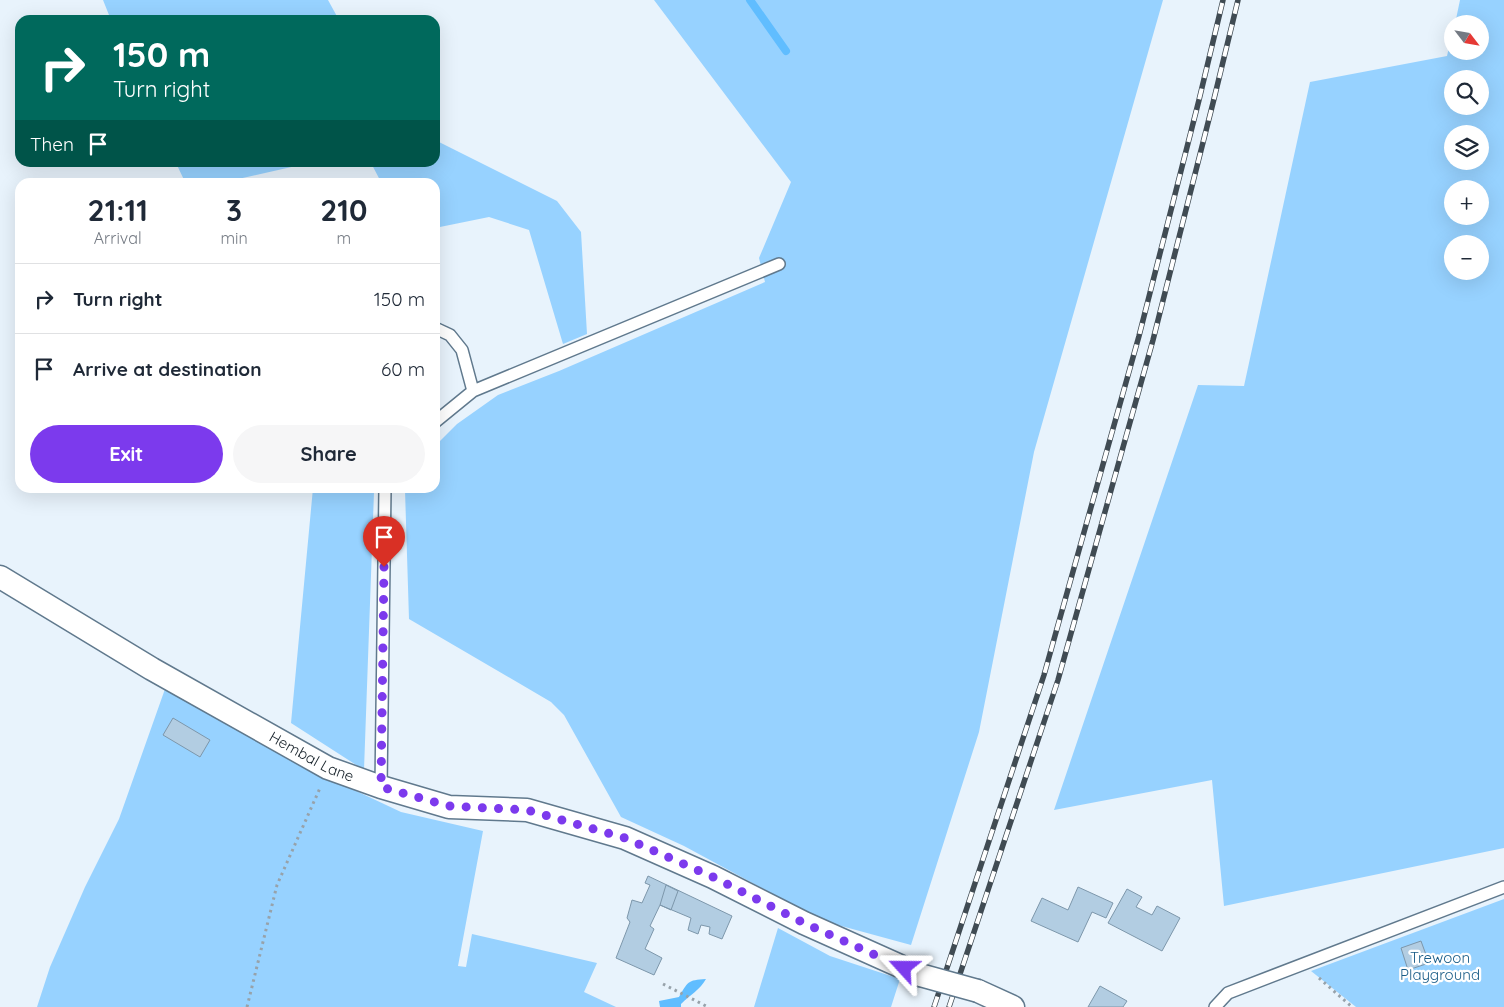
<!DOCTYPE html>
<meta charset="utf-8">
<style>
:root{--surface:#fff;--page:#f6f6f7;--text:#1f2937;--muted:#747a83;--line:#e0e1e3;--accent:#7c3aed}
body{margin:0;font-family:Quicksand,sans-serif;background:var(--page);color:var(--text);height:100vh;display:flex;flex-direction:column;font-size:19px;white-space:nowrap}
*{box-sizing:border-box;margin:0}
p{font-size:16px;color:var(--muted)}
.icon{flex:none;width:28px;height:28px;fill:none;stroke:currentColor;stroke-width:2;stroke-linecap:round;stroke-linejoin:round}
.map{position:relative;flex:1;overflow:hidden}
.side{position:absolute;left:15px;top:178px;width:425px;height:315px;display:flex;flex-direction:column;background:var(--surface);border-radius:15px;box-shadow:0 5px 20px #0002}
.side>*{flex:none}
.banner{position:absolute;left:15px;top:15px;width:425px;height:152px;border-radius:15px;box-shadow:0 5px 20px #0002;background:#00695c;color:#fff;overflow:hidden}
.needle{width:32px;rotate:121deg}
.fabs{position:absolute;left:1444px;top:15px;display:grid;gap:10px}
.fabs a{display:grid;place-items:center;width:45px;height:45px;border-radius:50%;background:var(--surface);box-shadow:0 5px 20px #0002;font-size:25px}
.pin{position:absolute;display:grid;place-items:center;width:42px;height:42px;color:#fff;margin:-51px -21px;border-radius:50% 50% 50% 0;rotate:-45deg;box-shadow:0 0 5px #0007}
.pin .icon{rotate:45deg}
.me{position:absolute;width:55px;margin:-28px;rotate:294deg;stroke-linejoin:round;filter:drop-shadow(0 0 4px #0008)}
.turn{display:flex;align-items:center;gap:18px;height:105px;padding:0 15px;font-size:22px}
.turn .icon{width:65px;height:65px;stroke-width:2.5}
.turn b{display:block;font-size:35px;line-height:42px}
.then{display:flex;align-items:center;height:48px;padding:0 15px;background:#0003;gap:10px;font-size:19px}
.eta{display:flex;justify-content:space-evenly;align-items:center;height:85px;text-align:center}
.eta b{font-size:30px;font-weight:700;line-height:35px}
.button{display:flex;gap:10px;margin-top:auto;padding:10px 15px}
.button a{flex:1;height:58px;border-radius:30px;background:var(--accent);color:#fff;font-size:20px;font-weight:700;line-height:58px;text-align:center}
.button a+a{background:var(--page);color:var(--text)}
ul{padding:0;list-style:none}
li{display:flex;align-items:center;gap:15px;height:70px;padding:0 15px;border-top:1px solid var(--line)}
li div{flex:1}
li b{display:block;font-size:19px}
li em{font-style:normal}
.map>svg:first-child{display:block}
.green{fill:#97d2ff;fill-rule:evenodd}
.water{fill:#60bdff}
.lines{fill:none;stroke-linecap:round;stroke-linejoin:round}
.stream{stroke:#60bdff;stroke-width:8}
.building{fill:#b2cde2;stroke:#7d97ab}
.lane-casing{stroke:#60798d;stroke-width:14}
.street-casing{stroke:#60798d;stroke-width:25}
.path{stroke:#97a2aa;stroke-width:3;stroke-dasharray:2.5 4;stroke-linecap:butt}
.lane{stroke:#fff;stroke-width:11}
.street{stroke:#fff;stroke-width:22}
.rail-casing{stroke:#404b53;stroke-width:5.5}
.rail{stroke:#fff;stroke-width:4;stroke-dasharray:11;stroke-linecap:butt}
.street-bridge-casing{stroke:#60798d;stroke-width:25;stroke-linecap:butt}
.street-bridge{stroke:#fff;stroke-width:22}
.route{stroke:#7c3aed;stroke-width:9;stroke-dasharray:0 16.2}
.labels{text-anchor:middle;stroke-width:4.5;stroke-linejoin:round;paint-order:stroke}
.street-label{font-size:15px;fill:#17222a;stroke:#fff}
.park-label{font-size:15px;fill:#195c87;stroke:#fff}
</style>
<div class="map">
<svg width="1504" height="1007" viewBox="0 0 1504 1007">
<rect width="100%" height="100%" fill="#e8f3fc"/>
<path class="green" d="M103,0H328L339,20H111Z
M654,0H1163L1034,452L979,732L911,945L823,921L684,846L621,817L564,715L551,702L409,619L405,490L407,488H435V446L457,424L498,395L559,371L765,282L759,258L791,182Z
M1460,0H1504V848L1224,906L1212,780L1054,810L1198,385L1244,386L1310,82L1447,56L1452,34V51H1480V24H1455ZM1452,79H1480V106H1452ZM1452,134H1480V161H1452ZM1452,189H1480V216H1452ZM1452,244H1480V271H1452Z
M435,140L557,201L581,232L587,334L563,344L529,230L489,217L435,228V182H381L371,163L435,162Z
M176,163H309L225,182H185Z
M313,488H368L374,492L364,770L291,723Z
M165,689L318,773L401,812L483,831L458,966L466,967L472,934L597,963L584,992L616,1007H37L50,967L85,887L119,819Z
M1504,899V1007H1356L1311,971Z
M778,928L830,956L900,979L891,1007H754Z"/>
<path class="water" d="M706,979C700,990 690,995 681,1004V1007H660L659,1001L679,997C688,982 687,980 706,979Z"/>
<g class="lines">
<path class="stream" d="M750,0L786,51"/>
</g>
<path class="building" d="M173,718L210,740L200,757L163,735Z
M648,876L732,916L722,939L709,934L710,927L701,925L698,934L688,930L691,918L660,905L650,926L654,929L645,949L662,958L654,975L616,958L630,922L627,918L632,900L642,903L650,885L645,883Z
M666,885L678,891L671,910L660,905Z
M1078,887L1113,903L1106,918L1092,912L1078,942L1031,921L1042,898L1068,910Z
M1127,889L1142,897L1136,907L1152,915L1157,906L1180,918L1162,951L1108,923Z
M1421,941L1429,963L1408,970L1401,948Z
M1100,986L1127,1001L1123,1007H1088Z"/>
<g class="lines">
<g class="lane-casing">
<path id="lane" d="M435,328L450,335L462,350L473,391
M435,422L473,391L779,264
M381,787L385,488
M1215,1007L1228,993L1504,887"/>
</g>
<g class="street-casing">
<g id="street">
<path id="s1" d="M0,577L152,669L328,768L381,787L449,807L527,810L625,838L713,877L804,923L920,975"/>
<path d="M978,991L1013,1007"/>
</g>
</g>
<path class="path" d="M1319,978L1352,1007
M663,984L706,1006
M247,1007L277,885L320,788"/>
<use href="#lane" class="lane"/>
<use href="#street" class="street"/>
<g class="rail-casing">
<path id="rail" d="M934,1007L1044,675L1139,336L1199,100L1223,0
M949,1007L1058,680L1153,340L1213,103L1238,0"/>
</g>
<use href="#rail" class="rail"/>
<g class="street-bridge-casing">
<path id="street-bridge" d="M920,975L978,991"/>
</g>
<use href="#street-bridge" class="street-bridge"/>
</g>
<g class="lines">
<path class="route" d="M384,567L381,787L449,806L527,810L625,838L713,877L804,923L904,968"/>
</g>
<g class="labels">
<g class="street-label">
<text dy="5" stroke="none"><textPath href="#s1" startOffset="360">Hembal Lane</textPath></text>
</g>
<g class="park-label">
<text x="1440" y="963">Trewoon<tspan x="1440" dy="17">Playground</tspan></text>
</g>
</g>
</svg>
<div class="fabs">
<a><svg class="needle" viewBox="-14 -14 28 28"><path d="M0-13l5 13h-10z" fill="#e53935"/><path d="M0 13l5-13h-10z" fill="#747a83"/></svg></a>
<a><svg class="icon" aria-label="search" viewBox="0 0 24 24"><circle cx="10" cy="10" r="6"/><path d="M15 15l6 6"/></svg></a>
<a><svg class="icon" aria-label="layers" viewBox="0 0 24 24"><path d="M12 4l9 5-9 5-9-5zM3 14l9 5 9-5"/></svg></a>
<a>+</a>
<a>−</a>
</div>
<div class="pin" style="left:384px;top:567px;background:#d93025"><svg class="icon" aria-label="arrive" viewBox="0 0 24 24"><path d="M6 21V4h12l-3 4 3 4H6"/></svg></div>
<svg class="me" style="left:904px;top:968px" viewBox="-20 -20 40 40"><path d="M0-17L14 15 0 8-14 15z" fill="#7c3aed" stroke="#fff" stroke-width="4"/></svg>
<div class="banner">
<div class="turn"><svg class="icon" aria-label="right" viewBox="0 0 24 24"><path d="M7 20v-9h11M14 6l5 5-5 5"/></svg><div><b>150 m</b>Turn right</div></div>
<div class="then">Then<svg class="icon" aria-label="arrive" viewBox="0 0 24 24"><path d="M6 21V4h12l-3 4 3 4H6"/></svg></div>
</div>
<section class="side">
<div class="eta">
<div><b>21:11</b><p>Arrival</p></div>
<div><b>3</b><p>min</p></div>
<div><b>210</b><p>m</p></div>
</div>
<ul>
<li><svg class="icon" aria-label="right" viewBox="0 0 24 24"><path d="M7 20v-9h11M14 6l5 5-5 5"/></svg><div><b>Turn right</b></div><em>150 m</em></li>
<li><svg class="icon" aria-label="arrive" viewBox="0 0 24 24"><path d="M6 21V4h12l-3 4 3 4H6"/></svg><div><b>Arrive at destination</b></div><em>60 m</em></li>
</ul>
<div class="button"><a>Exit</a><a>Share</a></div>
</section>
</div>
